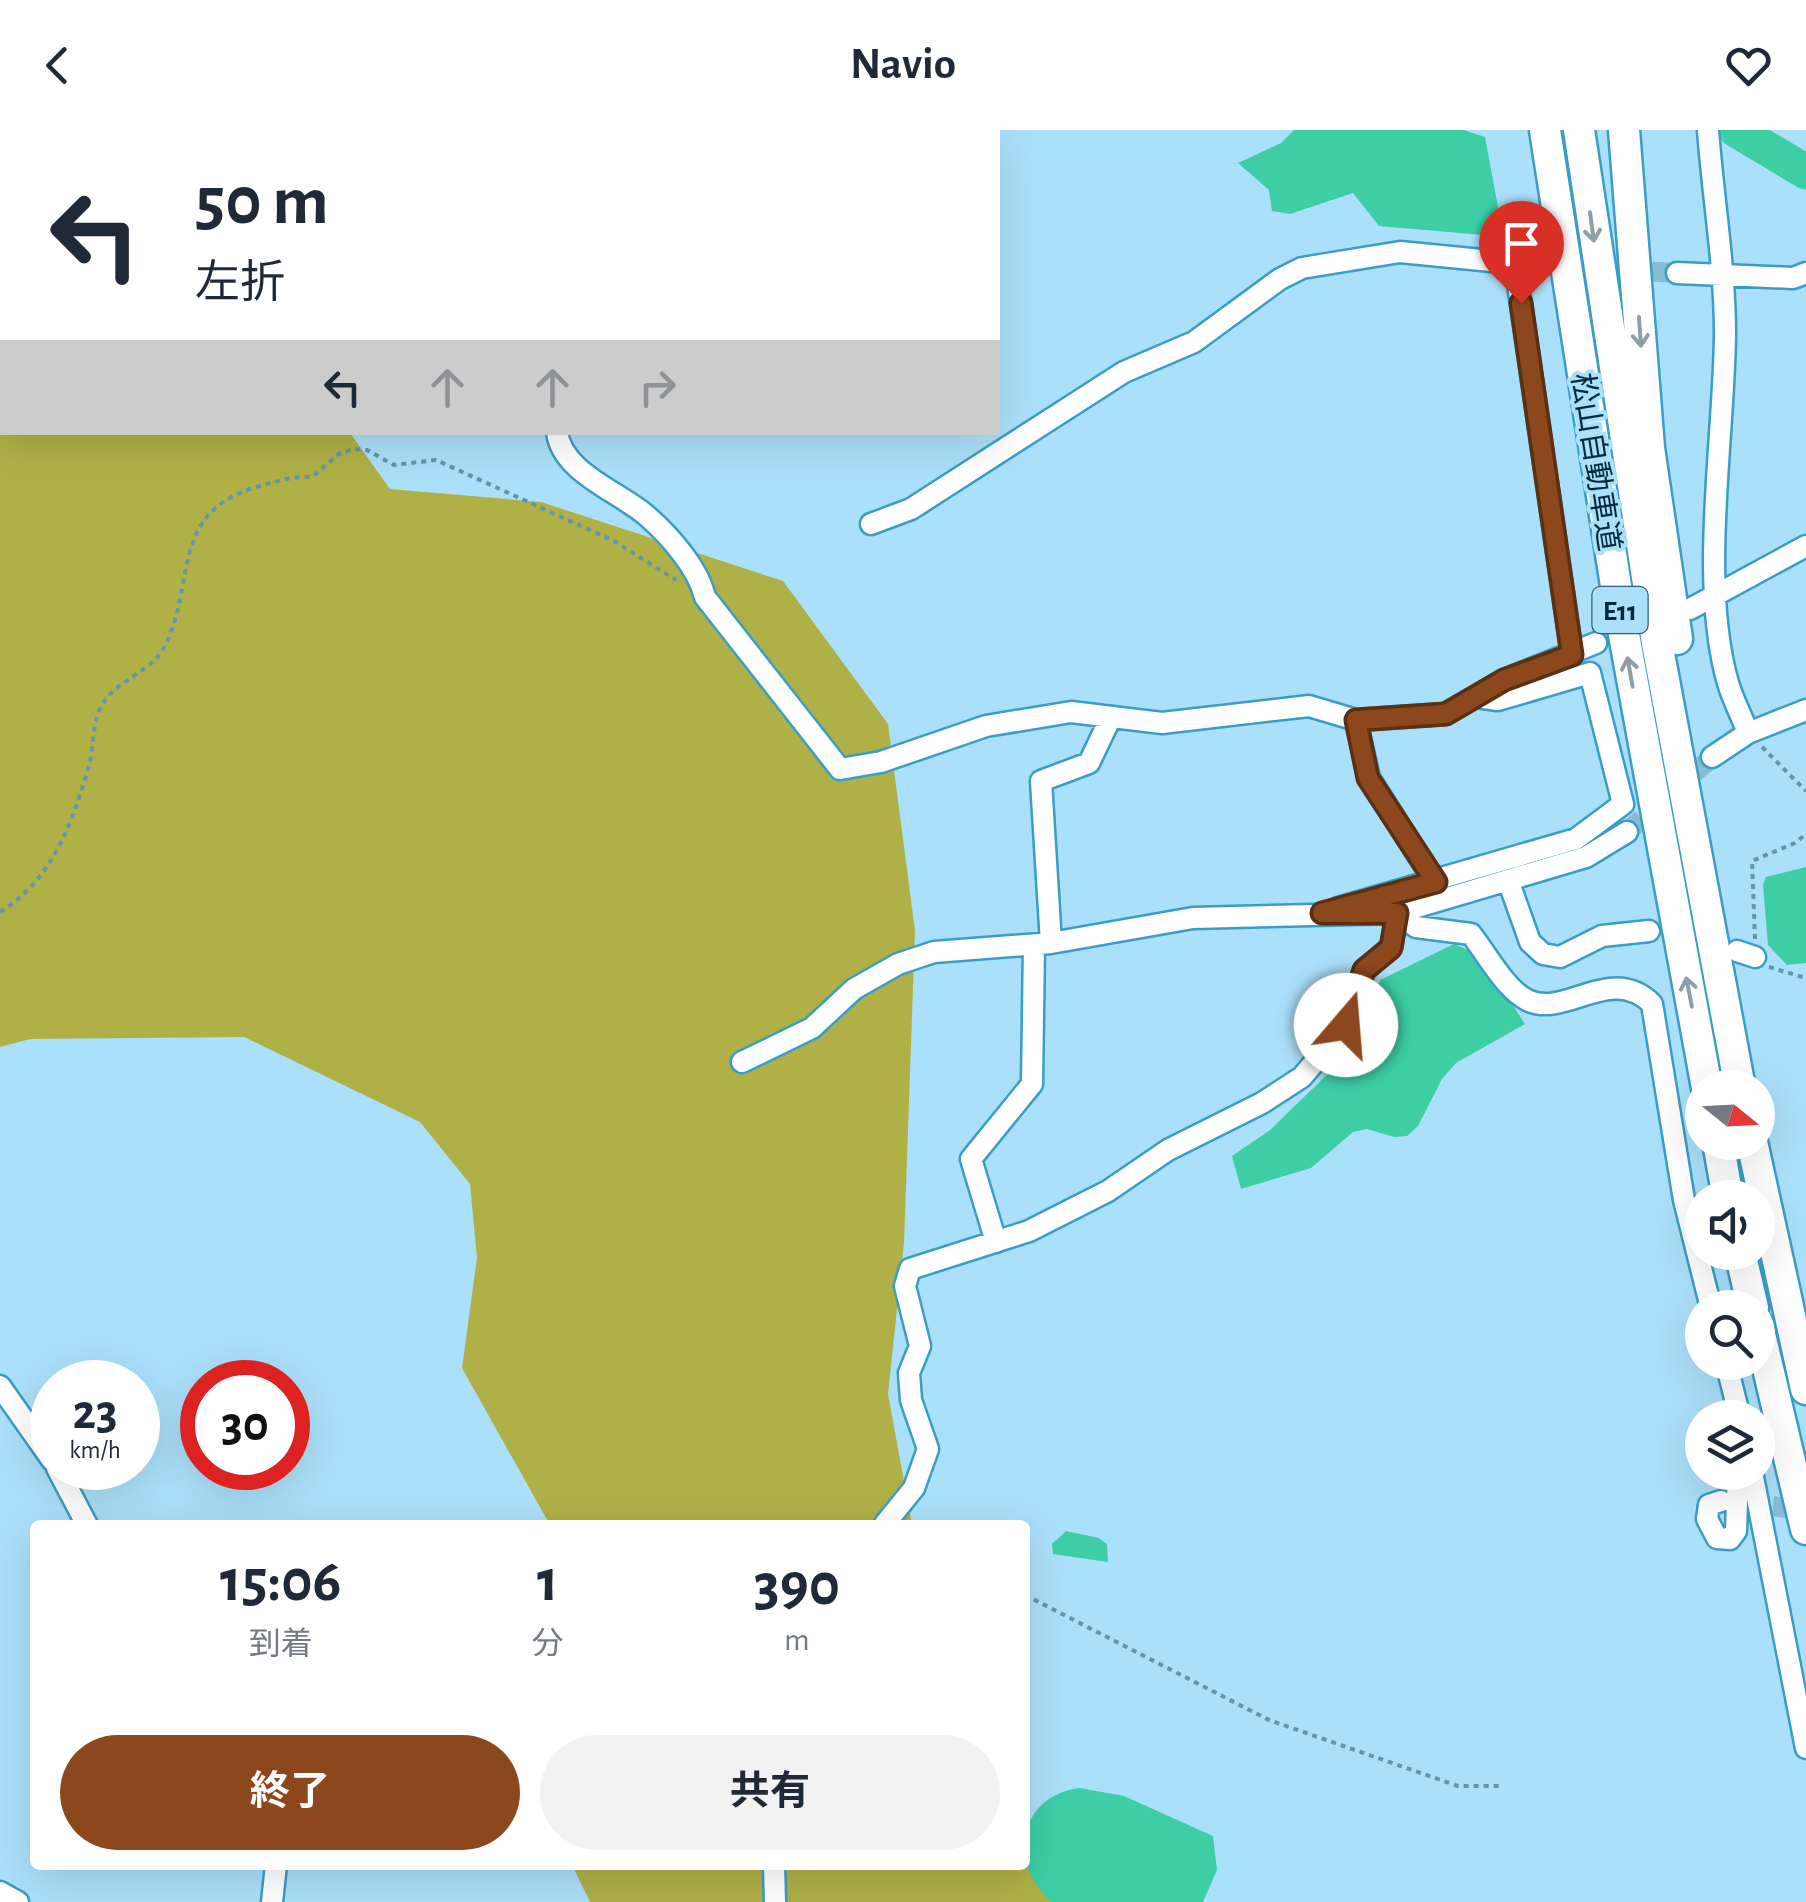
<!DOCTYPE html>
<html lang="ja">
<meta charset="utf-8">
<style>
:root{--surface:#fff;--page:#f2f2f3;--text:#1f2937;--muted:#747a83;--accent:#8c481c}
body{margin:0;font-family:"Alegreya Sans","Noto Sans JP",sans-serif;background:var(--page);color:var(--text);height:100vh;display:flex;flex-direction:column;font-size:38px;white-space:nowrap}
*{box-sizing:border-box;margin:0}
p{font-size:32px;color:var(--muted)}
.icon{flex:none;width:55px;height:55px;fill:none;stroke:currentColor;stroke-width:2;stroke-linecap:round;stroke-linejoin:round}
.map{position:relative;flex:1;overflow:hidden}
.panel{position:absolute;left:30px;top:1390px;width:1000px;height:350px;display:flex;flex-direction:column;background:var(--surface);border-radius:10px;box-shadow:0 10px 40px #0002}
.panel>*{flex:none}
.top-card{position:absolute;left:0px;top:0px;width:1000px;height:305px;box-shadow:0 10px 40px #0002;background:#fff;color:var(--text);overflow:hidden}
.needle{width:65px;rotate:108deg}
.controls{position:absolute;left:1685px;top:940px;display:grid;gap:20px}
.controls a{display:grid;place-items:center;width:90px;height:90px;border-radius:50%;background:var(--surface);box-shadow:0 10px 40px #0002;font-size:50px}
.speed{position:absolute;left:30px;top:1230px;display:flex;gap:20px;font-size:50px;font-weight:700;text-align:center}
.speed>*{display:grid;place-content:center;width:130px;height:130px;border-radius:50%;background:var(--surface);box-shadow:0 10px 40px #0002;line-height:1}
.speed small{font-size:25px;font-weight:400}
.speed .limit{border:15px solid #d22;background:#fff;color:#111}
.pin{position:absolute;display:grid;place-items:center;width:85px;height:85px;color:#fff;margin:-102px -42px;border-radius:50% 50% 50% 0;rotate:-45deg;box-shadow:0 0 10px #0007}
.pin .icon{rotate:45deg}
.me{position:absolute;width:110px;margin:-55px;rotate:18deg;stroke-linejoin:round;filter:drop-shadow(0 0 8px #0008)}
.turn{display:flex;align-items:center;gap:35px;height:210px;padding:0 30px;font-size:45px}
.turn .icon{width:130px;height:130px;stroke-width:2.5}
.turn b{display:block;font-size:70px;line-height:85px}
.lanes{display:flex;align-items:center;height:95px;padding:0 30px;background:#0003;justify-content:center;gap:50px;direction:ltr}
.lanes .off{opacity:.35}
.eta{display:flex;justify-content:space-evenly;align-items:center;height:170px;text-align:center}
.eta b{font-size:60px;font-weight:700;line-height:70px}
.primary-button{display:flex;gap:20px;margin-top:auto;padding:20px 30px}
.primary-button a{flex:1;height:115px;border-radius:60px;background:var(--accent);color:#fff;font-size:40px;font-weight:700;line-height:115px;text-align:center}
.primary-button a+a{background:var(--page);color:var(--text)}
header{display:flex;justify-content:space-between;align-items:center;height:130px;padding:0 30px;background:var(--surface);font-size:45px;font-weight:700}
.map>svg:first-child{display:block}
.green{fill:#afb046}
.water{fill:#3dcea6}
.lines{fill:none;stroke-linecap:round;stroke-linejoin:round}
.river{stroke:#3dcea6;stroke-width:35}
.minor-tunnel{stroke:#89bcd4;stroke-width:20;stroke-dasharray:20 10;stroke-linecap:butt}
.minor-casing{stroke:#3a9dc7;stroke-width:25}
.highway-casing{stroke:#3a9dc7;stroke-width:35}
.path{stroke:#6495ab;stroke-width:4;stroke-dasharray:5 5;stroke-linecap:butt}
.minor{stroke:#fff;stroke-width:20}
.highway{stroke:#fff;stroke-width:30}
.oneway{stroke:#8c9fa7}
.route-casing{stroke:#5b2f12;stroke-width:25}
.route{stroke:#8c481c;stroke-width:18}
.labels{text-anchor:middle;stroke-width:8;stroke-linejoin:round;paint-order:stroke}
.shield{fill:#abe0fa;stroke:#336174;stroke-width:2.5}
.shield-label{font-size:28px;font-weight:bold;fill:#002a3b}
.street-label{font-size:30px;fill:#002a3b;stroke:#abe0fa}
</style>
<header><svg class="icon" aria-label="back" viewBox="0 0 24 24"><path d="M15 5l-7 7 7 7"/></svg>Navio<svg class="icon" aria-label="heart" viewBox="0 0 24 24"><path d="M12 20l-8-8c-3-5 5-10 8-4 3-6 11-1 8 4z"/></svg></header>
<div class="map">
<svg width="1806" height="1772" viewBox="0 0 1806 1772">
<rect width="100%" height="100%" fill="#abe0fa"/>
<path class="green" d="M0,16L2,302L350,303L390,359L541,372L783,451L888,594L915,801L904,1113L888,1264L912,1395H550L462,1238L477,1128L470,1054L420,992L244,907L30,909L0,917Z
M572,1735H1025L1083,1772H590Z"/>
<path class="water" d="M1294,0H1464L1485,7L1498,77L1483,105L1379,96L1353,63L1290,84L1272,81L1269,60L1238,33L1281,13Z
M1806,737V833L1787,835L1768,815L1763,755L1766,747Z
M1454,814L1480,825L1525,894L1456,933L1442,949L1418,996L1407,1006L1394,1007L1367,999L1353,1002L1311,1038L1241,1059L1232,1026L1270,1000L1370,903L1380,850Z
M1066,1401L1099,1408L1107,1414L1108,1432L1053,1424L1052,1414Z
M1080,1658L1124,1666L1213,1706L1217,1740L1203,1772H1052C1007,1735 1018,1665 1080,1658Z"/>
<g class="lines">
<path class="river" d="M1736,0L1806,42"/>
<path class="minor-tunnel" d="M1532,135L1677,143
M1627,702L1712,627
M1743,1373L1806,1380"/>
<g class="minor-casing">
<path id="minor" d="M1708,0C1713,68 1725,136 1725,204C1724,311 1699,452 1728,553C1733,570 1742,587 1748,603
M587,2L590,0
M614,2L617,0
M1515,134L1572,525
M1677,143L1793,148L1806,143
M557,302C562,343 620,362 647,386C670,406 698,438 705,467L840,639L881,632L986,596L1071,582L1162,593L1309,576L1356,590L1445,584L1504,550L1596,513
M871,394L911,379L1124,242L1194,212L1280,149L1302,138L1400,122L1532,135
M1690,479L1806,416
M1356,590L1369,648L1435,752
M1712,627L1748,603L1806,580
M1508,750L1530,812L1543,824L1560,827L1602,806L1649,801
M1338,778L1576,709L1623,674L1590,543L1498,570L1476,567
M1397,783L1416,797L1471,804C1486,823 1505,859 1527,870C1565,889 1611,833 1652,874L1684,1070L1711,1178
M1051,813L1041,651L1089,633L1111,587
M1737,821L1755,827
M742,932L812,898L854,859L898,834L934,822L1051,813L1193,788L1397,783L1586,727L1627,702
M996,1112L971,1029L1032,954L1034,815
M1726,1232L1740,1288
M0,1256L52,1330
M57,1338L87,1395
M1752,1342L1806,1618
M1721,1371L1709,1375L1707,1389L1717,1408L1730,1409L1736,1401L1738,1342
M884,1395L914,1358L928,1319L911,1270L909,1243L920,1216L905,1156L910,1139L1029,1101L1108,1061L1168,1020L1262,973L1302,947L1346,895L1364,841L1391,817L1397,783
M774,1735L775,1772
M0,1762L18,1772
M272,1772L276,1735"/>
</g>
<g class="highway-casing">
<path id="highway" d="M1545,0L1621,488L1707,958
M1579,0L1657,513L1740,958
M1624,0L1649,318L1677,509
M1718,1012L1728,1068
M1752,1012L1806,1259
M1740,1122L1753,1178
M1758,1196L1806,1399"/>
</g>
<path class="path" d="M1762,617L1806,661
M0,782C52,750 72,694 89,636C94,618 92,593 101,577C116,548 152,544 166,514C196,451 170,385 253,358C274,352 290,346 312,347L339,324L353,319L367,320L394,335L436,330L614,411L676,450
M1755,809L1752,731L1795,713L1806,704
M1769,837L1806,848
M1025,1465L1269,1590L1458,1656H1499"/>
<use href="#minor" class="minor"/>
<use href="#highway" class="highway"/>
</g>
<defs><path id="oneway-shaft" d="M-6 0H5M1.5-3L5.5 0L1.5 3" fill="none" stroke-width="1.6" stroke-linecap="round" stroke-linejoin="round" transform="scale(2.5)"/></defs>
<g class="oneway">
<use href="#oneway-shaft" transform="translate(1592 97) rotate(82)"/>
<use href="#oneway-shaft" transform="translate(1640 202) rotate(86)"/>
<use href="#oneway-shaft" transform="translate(1630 542) rotate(-100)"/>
<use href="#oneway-shaft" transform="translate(1689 862) rotate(-101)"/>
</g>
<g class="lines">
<g class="route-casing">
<path id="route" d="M1346,895L1364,840L1391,818L1397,783H1322L1436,752L1368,648L1356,590L1446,584L1504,550L1572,525L1521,173"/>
</g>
<use href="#route" class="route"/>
</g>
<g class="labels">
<rect class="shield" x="1592.5" y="457" width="55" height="46" rx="8"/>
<g class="shield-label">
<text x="1620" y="490">E11</text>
</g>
<g class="street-label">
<text transform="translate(1596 332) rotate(81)" y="10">松山自動車道</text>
</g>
</g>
</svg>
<div class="controls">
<a><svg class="needle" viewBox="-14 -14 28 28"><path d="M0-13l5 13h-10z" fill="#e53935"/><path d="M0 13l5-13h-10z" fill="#747a83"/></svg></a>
<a><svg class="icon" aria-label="sound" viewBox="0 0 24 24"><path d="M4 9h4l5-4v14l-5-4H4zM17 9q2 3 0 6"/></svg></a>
<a><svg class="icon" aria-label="search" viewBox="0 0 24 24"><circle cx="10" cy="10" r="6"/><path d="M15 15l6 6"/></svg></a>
<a><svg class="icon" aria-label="layers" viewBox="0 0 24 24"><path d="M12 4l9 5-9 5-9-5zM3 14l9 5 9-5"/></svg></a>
</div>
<div class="speed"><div>23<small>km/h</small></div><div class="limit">30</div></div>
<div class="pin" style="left:1521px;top:173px;background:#d93025"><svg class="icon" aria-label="arrive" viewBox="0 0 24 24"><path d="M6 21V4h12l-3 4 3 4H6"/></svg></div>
<svg class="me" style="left:1346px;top:895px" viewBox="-20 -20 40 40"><circle r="19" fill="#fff"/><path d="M0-13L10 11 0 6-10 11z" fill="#8c481c"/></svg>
<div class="top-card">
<div class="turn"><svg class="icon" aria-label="left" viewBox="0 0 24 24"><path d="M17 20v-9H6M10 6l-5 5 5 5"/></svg><div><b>50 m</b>左折</div></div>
<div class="lanes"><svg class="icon" aria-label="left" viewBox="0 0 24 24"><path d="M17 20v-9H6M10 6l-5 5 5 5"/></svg><svg class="icon off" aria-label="ahead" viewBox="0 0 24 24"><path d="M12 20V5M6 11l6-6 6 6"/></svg><svg class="icon off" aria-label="ahead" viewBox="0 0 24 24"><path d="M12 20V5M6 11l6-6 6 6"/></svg><svg class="icon off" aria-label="right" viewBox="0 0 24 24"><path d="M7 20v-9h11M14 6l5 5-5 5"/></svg></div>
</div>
<section class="panel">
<div class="eta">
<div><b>15:06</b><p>到着</p></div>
<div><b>1</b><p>分</p></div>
<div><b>390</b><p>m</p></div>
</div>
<div class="primary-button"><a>終了</a><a>共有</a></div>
</section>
</div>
